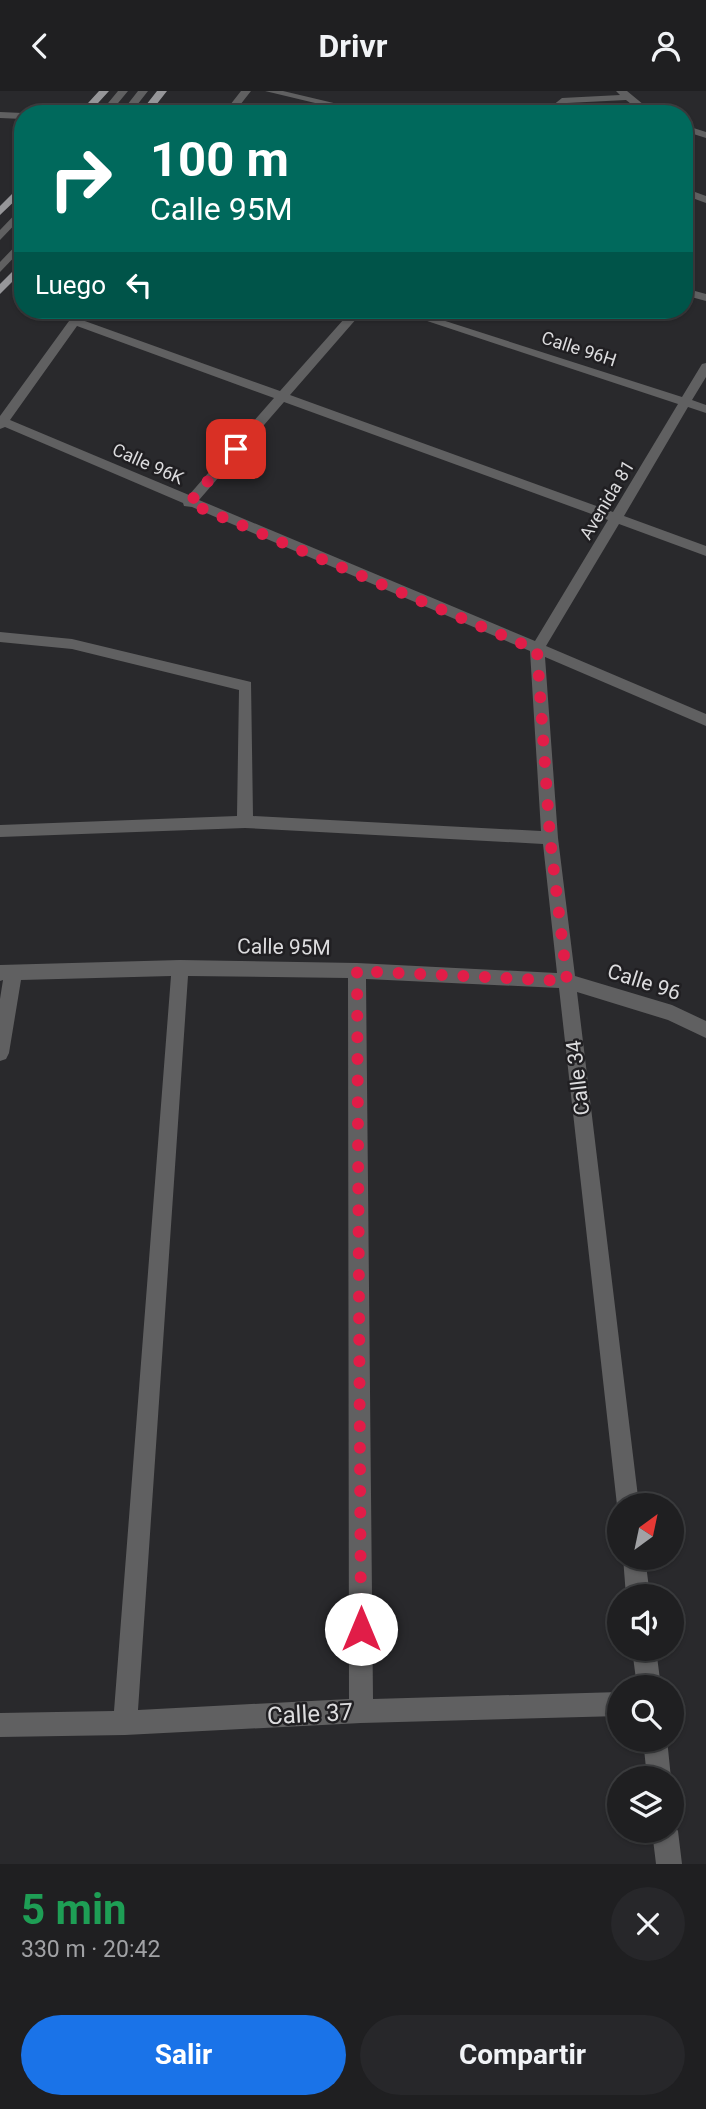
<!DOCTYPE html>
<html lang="es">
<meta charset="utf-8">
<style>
:root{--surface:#1f1f21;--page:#27272a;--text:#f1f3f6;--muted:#a1a2a5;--line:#3c3d3f;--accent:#1a73e8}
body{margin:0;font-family:Roboto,sans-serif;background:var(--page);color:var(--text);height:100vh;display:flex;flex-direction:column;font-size:26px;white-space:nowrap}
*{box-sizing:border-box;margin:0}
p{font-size:23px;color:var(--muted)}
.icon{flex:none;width:38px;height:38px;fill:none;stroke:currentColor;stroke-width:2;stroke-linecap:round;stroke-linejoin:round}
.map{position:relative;height:1773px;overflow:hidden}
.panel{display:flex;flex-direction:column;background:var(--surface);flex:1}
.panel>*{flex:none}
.banner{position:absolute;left:14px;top:14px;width:679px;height:214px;border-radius:28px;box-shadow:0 2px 5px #0004,0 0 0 2px var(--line);background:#00695c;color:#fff;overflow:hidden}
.needle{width:46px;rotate:33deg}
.buttons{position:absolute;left:607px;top:1402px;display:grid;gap:14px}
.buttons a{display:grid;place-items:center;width:77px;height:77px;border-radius:50%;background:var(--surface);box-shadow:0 2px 5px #0004,0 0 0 2px var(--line);font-size:35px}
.pin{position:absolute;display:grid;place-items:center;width:60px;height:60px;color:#fff;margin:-30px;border-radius:14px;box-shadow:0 4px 10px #0006}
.me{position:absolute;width:77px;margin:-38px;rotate:0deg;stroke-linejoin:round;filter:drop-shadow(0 0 5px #0008)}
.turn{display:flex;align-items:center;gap:24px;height:147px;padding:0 21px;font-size:32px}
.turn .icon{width:91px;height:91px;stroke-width:2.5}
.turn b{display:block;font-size:49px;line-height:60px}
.then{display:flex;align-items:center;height:66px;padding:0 21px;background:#0003;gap:14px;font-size:26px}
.round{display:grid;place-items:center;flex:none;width:74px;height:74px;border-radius:37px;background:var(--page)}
.overview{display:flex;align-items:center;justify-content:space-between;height:119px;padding:0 21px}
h1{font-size:42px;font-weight:700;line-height:52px;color:#1e9e55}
.button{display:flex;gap:14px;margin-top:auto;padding:14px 21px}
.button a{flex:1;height:80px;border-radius:42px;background:var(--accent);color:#fff;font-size:28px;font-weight:700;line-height:80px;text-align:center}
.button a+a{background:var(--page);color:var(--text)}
header{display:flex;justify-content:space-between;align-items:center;height:91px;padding:0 21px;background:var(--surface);font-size:32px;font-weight:700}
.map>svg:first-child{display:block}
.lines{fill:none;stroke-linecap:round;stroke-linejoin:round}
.minor{fill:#606061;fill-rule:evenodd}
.major{fill:#969699;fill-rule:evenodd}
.route{stroke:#e11d48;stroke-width:12;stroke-dasharray:0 21.6}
.labels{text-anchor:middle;stroke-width:5;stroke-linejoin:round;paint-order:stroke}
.far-street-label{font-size:18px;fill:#dcdcde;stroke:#201f22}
.street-label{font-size:21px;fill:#dcdcde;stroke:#201f22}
.near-street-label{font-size:24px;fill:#dcdcde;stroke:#201f22}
</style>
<header><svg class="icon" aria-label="back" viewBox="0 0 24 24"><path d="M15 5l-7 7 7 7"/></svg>Drivr<svg class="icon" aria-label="person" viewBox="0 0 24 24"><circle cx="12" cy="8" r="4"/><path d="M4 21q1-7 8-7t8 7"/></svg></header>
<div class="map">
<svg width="706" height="1773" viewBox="0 0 706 1773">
<rect width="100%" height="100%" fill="#29292c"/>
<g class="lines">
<path class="minor" d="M118,0H128L109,23H99Z
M138,0H148L130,23H120Z
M241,0H251L233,23H223Z
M265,0H283L380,23H361Z
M616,0H627L655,23H644L626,9L567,12L553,23H542L562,7L620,4Z
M0,21L23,22L26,23H23V28L0,27Z
M684,34L706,41V47L684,40Z
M684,97L706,105V112L684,104Z
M23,115V125L0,149V139Z
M23,147V157L0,181V171Z
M684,197L706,203V210L684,204Z
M77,219H89L82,229L280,300L352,219H364L290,304L613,421L678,313L394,219H411L682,306L702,273L706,272V286L692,309L706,314V322L688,316L624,425L706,455V465L619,433L546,555L706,623V635L545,566L558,747L575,885L672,914L706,930V947L668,929L577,901L639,1414H620V1420L617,1414L559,897L366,888L373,1608L620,1601V1625L361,1632L125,1644L0,1646V1622L114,1620L171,885L21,889L9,962L6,968L0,970V908L3,889L0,890V874L180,869L357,872L557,882L543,753L245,737L0,746V734L237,725L239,599L72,558L0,551V541L72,548L251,591L253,725L541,740L530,560L192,416L184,415L183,412L5,336L0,338V325ZM77,235L274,307L189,404L10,329ZM284,311L608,429L535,550L199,409ZM188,885L348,887L349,1608L138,1619Z
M623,1466H645L650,1505H626Z
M632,1558H656L661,1596H637Z
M643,1648H667L671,1687H647Z
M672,1730L678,1740L682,1773H656L652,1740H672Z"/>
<path class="major" d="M99,0H109L88,23H78Z
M157,0H167L149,23H139Z
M23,92V102L0,124V115Z
M23,170V180L0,203V193Z"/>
</g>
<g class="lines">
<path class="route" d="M236,358L189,412L537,559L550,747L567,890L357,880L361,1538"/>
</g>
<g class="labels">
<g class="far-street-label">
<text transform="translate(579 258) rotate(18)" y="6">Calle 96H</text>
<text transform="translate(148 373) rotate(24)" y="6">Calle 96K</text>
<text transform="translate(607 409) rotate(-59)" y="6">Avenida 81</text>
</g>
<g class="street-label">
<text transform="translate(284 856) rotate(1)" y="7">Calle 95M</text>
<text transform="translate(644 891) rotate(18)" y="7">Calle 96</text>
<text transform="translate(578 987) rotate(-97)" y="7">Calle 34</text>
</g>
<g class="near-street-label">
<text transform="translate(310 1623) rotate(-3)" y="8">Calle 37</text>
</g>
</g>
</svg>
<div class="buttons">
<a><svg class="needle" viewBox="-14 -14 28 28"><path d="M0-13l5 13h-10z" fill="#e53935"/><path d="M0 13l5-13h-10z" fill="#a1a2a5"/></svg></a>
<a><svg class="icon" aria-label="sound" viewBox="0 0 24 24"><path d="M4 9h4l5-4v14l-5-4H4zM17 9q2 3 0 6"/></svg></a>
<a><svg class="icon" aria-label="search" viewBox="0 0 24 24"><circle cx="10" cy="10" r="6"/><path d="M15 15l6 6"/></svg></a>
<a><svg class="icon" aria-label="layers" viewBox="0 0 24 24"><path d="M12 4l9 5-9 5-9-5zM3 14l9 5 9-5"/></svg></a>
</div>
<div class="pin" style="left:236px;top:358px;background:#d93025"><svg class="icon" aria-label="arrive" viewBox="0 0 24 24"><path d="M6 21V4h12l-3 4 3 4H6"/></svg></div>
<svg class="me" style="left:361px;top:1538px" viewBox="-20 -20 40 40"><circle r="19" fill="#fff"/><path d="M0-13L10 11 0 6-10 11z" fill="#e11d48"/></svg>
<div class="banner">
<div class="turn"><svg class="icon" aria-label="right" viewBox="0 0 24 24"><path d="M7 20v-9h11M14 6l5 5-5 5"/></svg><div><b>100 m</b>Calle 95M</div></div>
<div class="then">Luego<svg class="icon" aria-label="left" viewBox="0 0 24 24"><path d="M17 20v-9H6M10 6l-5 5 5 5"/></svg></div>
</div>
</div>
<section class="panel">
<div class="overview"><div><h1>5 min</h1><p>330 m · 20:42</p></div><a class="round"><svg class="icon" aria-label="close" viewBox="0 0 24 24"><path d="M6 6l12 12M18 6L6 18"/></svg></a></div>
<div class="button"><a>Salir</a><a>Compartir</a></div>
</section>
